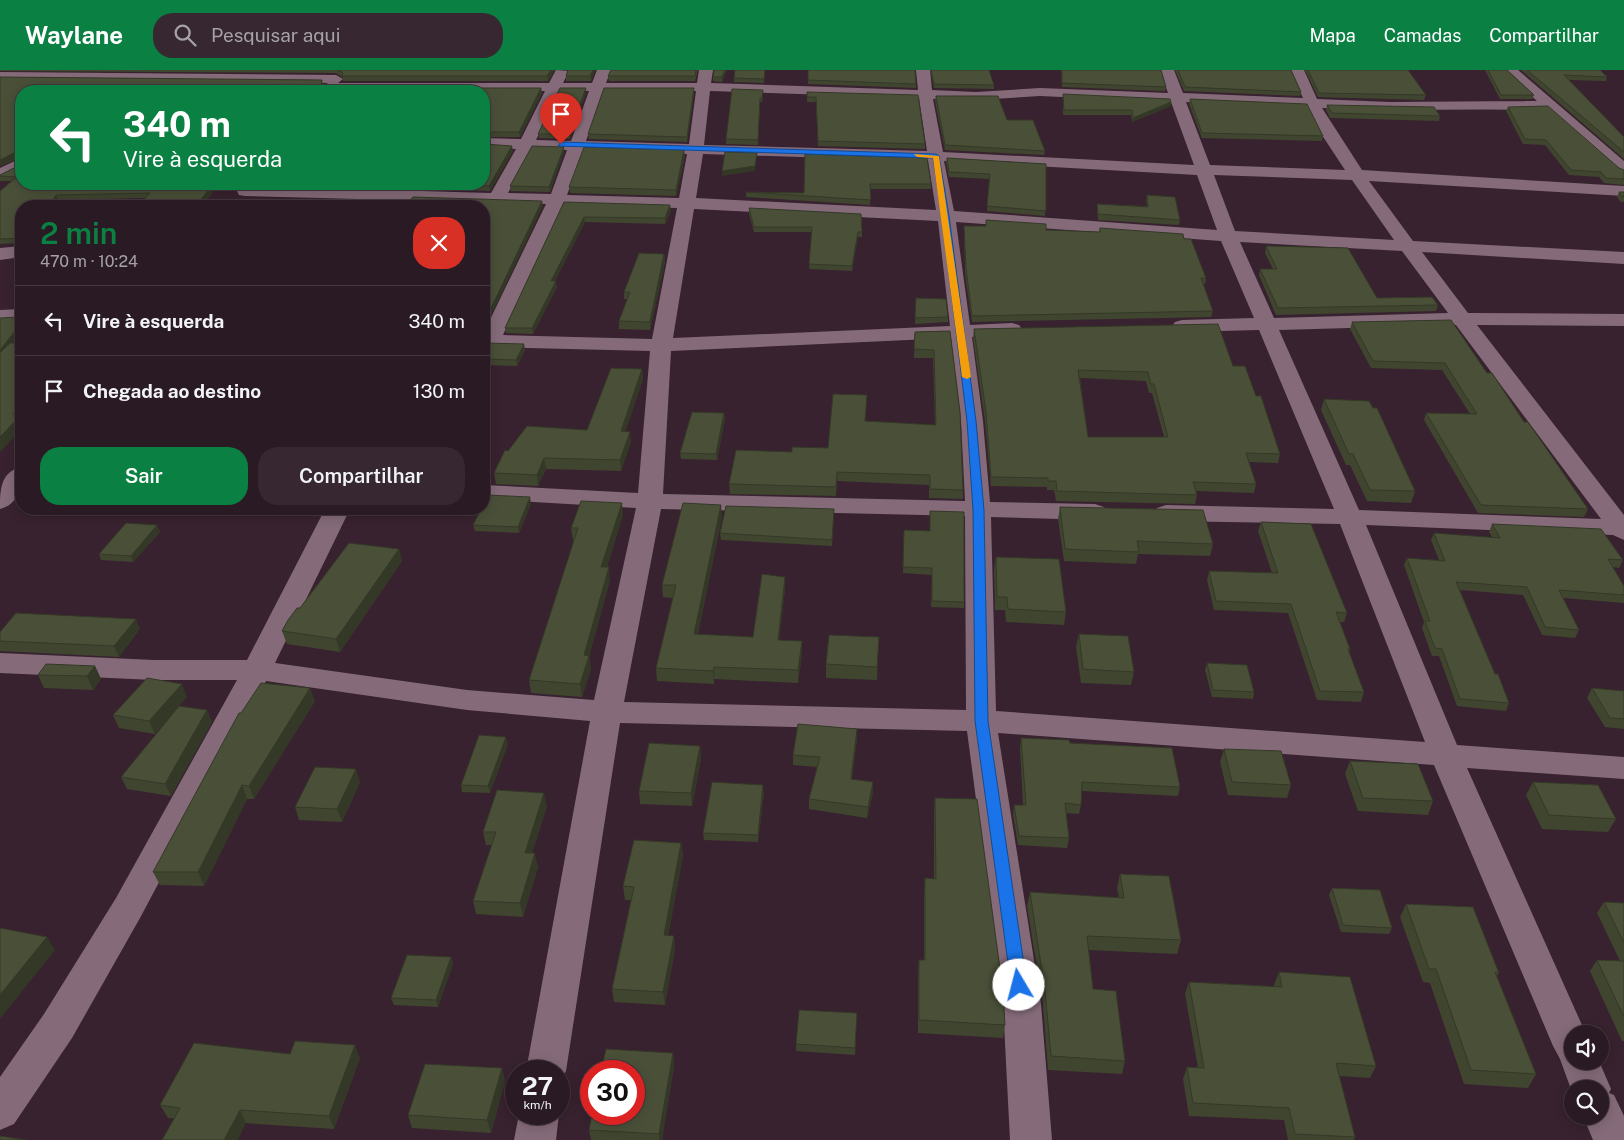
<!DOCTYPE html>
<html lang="pt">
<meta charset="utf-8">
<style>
:root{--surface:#2a1a23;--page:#362730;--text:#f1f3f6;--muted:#a5a1a6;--line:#463841;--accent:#0b8043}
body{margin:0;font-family:"Public Sans",sans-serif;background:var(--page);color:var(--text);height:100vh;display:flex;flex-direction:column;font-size:19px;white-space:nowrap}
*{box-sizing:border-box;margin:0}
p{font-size:16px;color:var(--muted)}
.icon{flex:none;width:28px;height:28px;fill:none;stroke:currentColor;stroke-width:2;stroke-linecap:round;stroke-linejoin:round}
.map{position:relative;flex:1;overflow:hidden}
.details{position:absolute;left:15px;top:130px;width:475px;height:315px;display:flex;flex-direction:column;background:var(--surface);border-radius:20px;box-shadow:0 2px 12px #0003,0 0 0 1px var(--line)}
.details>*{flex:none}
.guide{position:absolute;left:15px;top:15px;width:475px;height:105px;border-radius:20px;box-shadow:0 2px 12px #0003,0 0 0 1px var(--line);background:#0b8043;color:#fff;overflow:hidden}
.buttons{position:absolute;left:1564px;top:955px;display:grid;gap:10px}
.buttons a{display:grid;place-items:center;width:45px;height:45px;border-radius:50%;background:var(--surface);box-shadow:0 2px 12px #0003,0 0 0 1px var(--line);font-size:25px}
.speed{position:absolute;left:505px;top:990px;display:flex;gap:10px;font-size:25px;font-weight:700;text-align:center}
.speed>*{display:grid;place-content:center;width:65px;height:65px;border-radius:50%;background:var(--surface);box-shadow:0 2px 12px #0003,0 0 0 1px var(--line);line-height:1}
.speed small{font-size:12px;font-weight:400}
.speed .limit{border:8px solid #d22;background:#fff;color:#111}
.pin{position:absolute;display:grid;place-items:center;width:42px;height:42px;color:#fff;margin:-51px -21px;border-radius:50% 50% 50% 0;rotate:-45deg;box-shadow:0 0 5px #0007}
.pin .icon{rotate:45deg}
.me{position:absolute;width:55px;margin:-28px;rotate:352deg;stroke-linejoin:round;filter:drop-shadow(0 0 4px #0008)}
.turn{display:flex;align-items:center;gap:18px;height:105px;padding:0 25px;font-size:22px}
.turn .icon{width:65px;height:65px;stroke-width:2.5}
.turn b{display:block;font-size:35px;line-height:42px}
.round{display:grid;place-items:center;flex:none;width:52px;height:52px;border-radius:20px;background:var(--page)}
.head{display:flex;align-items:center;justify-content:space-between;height:85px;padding:0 25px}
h1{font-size:30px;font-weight:600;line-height:38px;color:var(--accent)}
.action{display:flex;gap:10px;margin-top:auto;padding:10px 25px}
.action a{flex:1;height:58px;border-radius:20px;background:var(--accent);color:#fff;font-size:20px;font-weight:600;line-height:58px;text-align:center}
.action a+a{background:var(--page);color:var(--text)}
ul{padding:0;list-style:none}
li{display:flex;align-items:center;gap:15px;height:70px;padding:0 25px;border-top:1px solid var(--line)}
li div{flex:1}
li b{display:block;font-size:19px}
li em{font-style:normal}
header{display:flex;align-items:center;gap:30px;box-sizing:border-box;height:70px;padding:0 25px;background:var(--accent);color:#fff}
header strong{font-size:24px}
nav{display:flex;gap:28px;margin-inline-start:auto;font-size:18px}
.search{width:350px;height:45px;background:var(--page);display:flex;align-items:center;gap:12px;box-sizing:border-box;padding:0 18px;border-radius:20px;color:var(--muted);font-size:19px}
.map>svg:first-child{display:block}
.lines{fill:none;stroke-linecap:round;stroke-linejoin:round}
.street{fill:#856b79;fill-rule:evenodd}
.wall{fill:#404530;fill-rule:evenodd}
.shaded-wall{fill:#343827}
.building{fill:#4a5038;stroke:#343827;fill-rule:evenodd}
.route{fill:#1a73e8;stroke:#114b97}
.slow{fill:#f59e0b}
</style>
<header>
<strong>Waylane</strong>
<div class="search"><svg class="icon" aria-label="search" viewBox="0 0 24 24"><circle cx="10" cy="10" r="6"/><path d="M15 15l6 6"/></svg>Pesquisar aqui</div>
<nav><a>Mapa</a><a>Camadas</a><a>Compartilhar</a></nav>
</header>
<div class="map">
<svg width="1624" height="1070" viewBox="0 0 1624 1070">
<rect width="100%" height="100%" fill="#38222f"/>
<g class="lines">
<path class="street" d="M556,0L569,1L563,13H592L597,0H611L606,13H697L699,0H713L711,13L918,20L916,0H930L932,20L976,22L1040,18L1168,23L1160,0H1174L1183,23L1303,28L1290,0H1304L1317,29L1390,32L1537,31L1503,0H1518L1624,91V104L1618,102L1547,39L1390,40L1322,38L1362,100L1624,116V126L1369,111L1413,171L1624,182V194L1422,182L1468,243L1624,244V256L1477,255L1624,445V470L1613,465L1366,455L1457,675L1624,687V709L1467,698L1586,964H1572V991H1599L1611,1019L1609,1023L1614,1025L1624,1046V1070H1593L1583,1046H1600V1019H1572V1022L1560,989L1553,976L1434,695L998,663L1041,934L1052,1070H1010L1003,934L967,661L620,653L566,1001L559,1014V1001H526L590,651L467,640L266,611L140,848L72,968L14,1054L0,1060V1007L44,944L116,828L237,610H154L0,603V583L154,590H247L325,439H350L275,593L467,620L594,630L636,438L484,429V415L638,423L650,281L484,277V262L546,134L245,126L239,125L237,121L239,117L245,116L491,123L516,79L484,78V68L521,69L545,21H330L323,17L328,13L0,10V2L336,5L343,9L338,13H549ZM559,21H589L571,71L536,70ZM603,21H696L689,74L586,71ZM710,21L919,28L927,81L704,75ZM1040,26L1171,32L1194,95L943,82L933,29L976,30ZM1186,32L1307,37L1312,50L1345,100L1210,95ZM532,79L567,80L551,124L508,123ZM583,81L687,84L679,128L567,125ZM703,84L928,91L936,140L696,128ZM944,91L1197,105L1217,160L954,141ZM1214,105L1352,110L1394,170L1235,161ZM563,135L677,138L652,269L503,265ZM694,139L938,151L950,256L673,268ZM956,152L1221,171L1254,248L1182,250L1175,252L1172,256L1175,260L1182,262L1259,260L1334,439L1166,435L1157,438L1153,443L1157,448L1166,451L1340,454L1425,672L996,641L991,447L1095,450L1104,447L1108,442L1104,437L1095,434L990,432L983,351L972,267L1019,263L1022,259L1019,255L1012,253L970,255ZM1240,172L1402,181L1448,243L1274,248ZM1456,255L1601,449L1359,440L1279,260ZM951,268L961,351L965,431L663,424L671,281ZM661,439L965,446L966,640L624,632Z
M21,88V99L0,109V98Z
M21,176V187L0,190V178Z
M21,239V251L0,252V240Z
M21,397C22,415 20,434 0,439C0,421 0,402 21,397Z
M559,1043V1044L556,1070H514L519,1044Z"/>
</g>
<path class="wall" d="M0,0H555L548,11H343L342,7L336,3L0,1Z
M568,0H595L591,11H566V6Z
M698,0L695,11H609L608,6Z
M727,0L722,12L713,11V7Z
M765,0L764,13L734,12V8Z
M808,0L916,14V18L808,14Z
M930,0H989L994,15V19L934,18Z
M1061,0H1161L1166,17L1165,21L1062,17Z
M1175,0H1291L1301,22L1300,26L1184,21Z
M1305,0H1408L1426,25L1424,30L1318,27Z
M1485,0H1507L1534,25L1532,29H1500Z
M1521,0H1600L1607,7L1606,11L1569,10L1624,67V89Z
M0,7L322,10L323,15L329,18H541L542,23L520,67H484V21H21V114H219L202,136H139L145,128L58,130L55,136H21V173L0,174V121L11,111H0V105L20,95L21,87L0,96Z
M807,22L925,74V79L818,76L816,32H807Z
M586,23L570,69L539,68L538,64Z
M694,23L687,72L589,69L588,64Z
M1063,24L1171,36L1132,52L1131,45H1063Z
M763,25L762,32H760L758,75L726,74V69Z
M936,26L1007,50L1045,81L1044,85L945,80L935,31Z
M1190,29L1323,66L1322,71L1202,68L1189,34Z
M1327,35L1440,46L1439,51L1330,48L1326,40Z
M1508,37L1619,98L1624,100V115L1604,113L1599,107L1569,105L1545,75L1523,74L1506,41Z
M513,81L490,121L361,117V114H484Z
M564,82L550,122L511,121L510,116Z
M805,84L931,114V119H870V135L746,127V122L804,123Z
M685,86L676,126L570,123L569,117Z
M947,88L1046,94L1045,146L987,141L989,109L949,107L946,93Z
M1619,122H1624V132H1621L1617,127Z
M1147,125L1180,150L1179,155L1098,150L1097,139V134L1147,136L1146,130Z
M564,132L671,140L665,154L585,152L555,211L557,217L533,264L506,263L505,258Z
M749,138L862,162V167H858L852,201L809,199L812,162H754L749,144Z
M964,156L1046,160L1099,162L1100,158L1184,169L1206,208L1205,214H1203L1213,241L1211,247L972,252L965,204Z
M1266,176L1377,228L1438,235L1436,241L1276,245L1259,205L1260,199H1273L1265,183Z
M664,184L665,192L650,260L619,259V251L627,229H624V222Z
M916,228L948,247V252L915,254Z
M1352,252L1487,303L1524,352L1588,439L1584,447L1478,443L1424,350L1426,343L1470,344L1442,300L1371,298L1350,259Z
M974,259L1233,296L1256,326L1280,384L1278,393L1249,392L1256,414L1254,423L1196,421L1197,425L1195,434L1056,431L1054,420H1047V417L991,416L985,351L973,268ZM1080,308L1146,311L1149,323H1152L1164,367H1088Z
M950,261L963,420V429L929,428V415L837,411L836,426L730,424L729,414L792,382L828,378L866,351L935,355L933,288H914L915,262Z
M484,275L525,280L517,296L484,295Z
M642,299L643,309L625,362L631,372L621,401L546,399L538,416L496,414L494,403L508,381L587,360Z
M1324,329L1415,421L1411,433L1367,431L1350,395H1346L1321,340Z
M724,343L725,349L717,390L681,389L680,383Z
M531,434L519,463L475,461L473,455Z
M1060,437L1213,474L1210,486L1138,484L1136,494L1064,491L1058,449Z
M930,441L964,532V538L931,537L932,505L903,503L904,460L930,461Z
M623,445L607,497L610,510L589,587L591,599L582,627L531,623L529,610L574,471H573L571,458Z
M834,445L832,476L721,470L720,463Z
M722,447L698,564L753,567L785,507V519L779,570L802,584L798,613L714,609V614L657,611L656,598L673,528L663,527L662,515Z
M1261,452L1347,543L1344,552H1340L1350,579L1349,583L1364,622L1361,632L1317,630L1288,543L1214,540L1207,510L1209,501L1272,503L1258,461Z
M1492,454L1623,490L1619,498L1613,497L1624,516V533L1563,528L1579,560L1575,568L1542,565L1523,525L1460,520L1495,604L1509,633L1506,641L1457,636L1439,586H1432L1422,558L1424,552L1404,495L1407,488L1439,490L1431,470L1434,463L1493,468L1489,462Z
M157,455L160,462L133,492L101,490L99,484Z
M399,479L402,491L340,582L287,574L282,561L300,538Z
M996,487L1066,542L1064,555L1006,552L1005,540H995L994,500Z
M140,559L119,587L0,581V562Z
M1079,564L1134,602L1131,615L1081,613L1076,577Z
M879,567L877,610L826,608V594Z
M1207,593L1254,622L1253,629L1212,627L1205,600Z
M95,596L101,609L93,620L44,618L38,605Z
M1592,618L1624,621V659L1605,657L1587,628Z
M187,627L155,664L119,658L113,645Z
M315,631L254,729H247L204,816L160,815L153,802L241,643Z
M207,640L212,652L171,726L127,719L121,707Z
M857,659V669L852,709L873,723L867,748L809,739V729L817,697L793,695V685Z
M1021,668L1070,673L1180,717L1178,726L1082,721L1081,735L1079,744L1066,743L1069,768L1067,778L1018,775L1013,745L1014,735H1023L1020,678Z
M508,674L490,723L462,722L461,715Z
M700,676L701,689L692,736L640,734L639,721Z
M1224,679L1291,715L1287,728L1228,725L1220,692Z
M1350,691L1433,731L1428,745L1358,741L1345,704Z
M360,712L342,752L299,750L295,737Z
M1533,712L1616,749L1608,762L1542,759L1526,725Z
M764,722L758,772L704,770L703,763Z
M935,728L1005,955L1003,968L918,963V904L919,890H924V822L925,808L934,809V741Z
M547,736L532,783L538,797L523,847L476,844L473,831L492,775H486L483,762Z
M681,773L683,786L668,865L674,866L675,879L665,935L614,932L612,919L631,830H625L623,816Z
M1120,804L1181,870L1177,884L1089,880L1093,919L1125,991L1122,1004L1048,1000L1043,934L1027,836L1030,822L1119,828L1117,818Z
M1332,818L1392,858L1389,864L1341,862L1329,825Z
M1604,832L1624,833V971H1622L1590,901L1597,890L1620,891L1597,843Z
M1406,834L1499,903L1497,906L1536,1004L1528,1018L1464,1014L1430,913L1423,912L1400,847Z
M451,887L453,894L438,937L394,935L391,928Z
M1279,902L1376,996L1370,1008L1339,1006L1355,1067L1354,1070H1288L1284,1050L1189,1046L1183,1009L1187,997L1198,998L1185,924L1189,912L1274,916V915Z
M857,943L855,985L796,981V974Z
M673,983L674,996L662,1070H591L589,1060Z
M290,984L360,988L334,1059L168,1048L160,1035Z
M502,998L505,1011L491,1063L412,1058L408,1045Z"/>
<path class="shaded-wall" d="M551,0H555L548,11L547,6Z
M593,0H595L591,11L590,6Z
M725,0H727L722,12V7Z
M541,18L542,23L520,67L519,62Z
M586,18V23L570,69L569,64Z
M694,18V23L687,72V67Z
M1171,32V36L1132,52L1133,48Z
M512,76L513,81L490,121L489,116Z
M564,77V82L550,122L549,117Z
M684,80L685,86L676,126V120Z
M18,81L20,86L0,96V90Z
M757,83L755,101L722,106V101Z
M213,114H219L202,136H196Z
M56,125L58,130L55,136H50Z
M542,131L543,136L484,261V253Z
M670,135L671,140L665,154V148Z
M584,147L585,152L552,217L551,211Z
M858,162V167L852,201V196Z
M664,184L665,192L650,260V252Z
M556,211L557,217L533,264L532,258Z
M21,254V263L0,289V280Z
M524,274L525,280L517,296L516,290Z
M642,299L643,309L622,372L621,361Z
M21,335V360L0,382V367L13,344Z
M724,343L725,349L717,390L716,384Z
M630,362L631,372L621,401L620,390Z
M544,388L546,399L538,416L537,405Z
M530,427L531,434L519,463L518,457Z
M622,433L623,445L603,510L601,497Z
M721,435L722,447L695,577L694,564Z
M157,455L160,462L133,492L131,486Z
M399,479L402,491L340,582L336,569Z
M609,497L610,510L589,587L591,599L582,627L580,614L584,585Z
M785,507V519L778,583V570Z
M136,549L140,559L119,587L114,576Z
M802,571V584L798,613V600Z
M95,596L101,609L93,620L87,606Z
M714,597V614L713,601Z
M182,614L187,627L155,664L149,651Z
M310,618L315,631L254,729L249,716Z
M207,640L212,652L171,726L165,714Z
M857,659V669L850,720L851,709Z
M506,667L508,674L490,723L488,716Z
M700,676L701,689L692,736L691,723Z
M356,699L360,712L342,752L337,739Z
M873,712V723L867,748L868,737Z
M242,715L247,729L204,816L198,802Z
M763,715L764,722L758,772V765Z
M544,723L547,736L528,796L525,783Z
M681,773L683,786L666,879L664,865Z
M535,783L538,797L523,847L520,833Z
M674,866L675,879L665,935L663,922Z
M47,867L55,880L0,949V925Z
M451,887L453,894L438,937L436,930Z
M355,975L360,988L334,1059L329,1046Z
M673,983L674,996L662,1070H659V1064Z
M502,998L505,1011L491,1063L487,1050Z
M240,1040L246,1053L238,1070H224Z"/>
<path class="building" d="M338,0H551L547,6H342L343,3Z
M568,0H593L590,6H566Z
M611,0H696L695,6H608Z
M714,0H725L722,7H713Z
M735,0H765L764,9L734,8Z
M808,0H915L916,14L808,10Z
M931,0H989L994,15L934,14Z
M1062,0H1161L1166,17L1062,13Z
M1178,0H1291L1301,22L1185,17Z
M1308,0H1408L1426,25L1319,23Z
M1488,0H1507L1534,25H1501Z
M1527,0H1600L1607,7L1564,5L1624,67V82Z
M0,7L322,10L321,14L329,18H541L519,62H484V21H21V114H213L196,136H139L150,123L56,125L50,136H21V168L0,169V121L17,107L0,106V105L20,95L21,83L18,81L0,90Z
M560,18H586L569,64H538Z
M604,18H694L687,67L588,64Z
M732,19L763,20L762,28H760L758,70L726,69Z
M807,22L918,25L925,74L818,71L816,27H807Z
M1063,24L1170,29L1171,32L1133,48L1132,40H1064Z
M936,26H998L1007,50H1033L1045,81L945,75Z
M1190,29L1307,34L1323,66L1202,63Z
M1327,35L1434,37L1440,46L1332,43Z
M1548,36L1619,98L1624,100V109L1606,108L1601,102L1571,100L1546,70L1525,69L1508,37Z
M484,74L512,76L489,116L418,114H484Z
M532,76L564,77L549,117L510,116Z
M584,77L684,80L676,120L569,117Z
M725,82L757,83L755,96L722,101Z
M805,84L927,88L931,114H870L871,130L746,122L804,123Z
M947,88L1046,94V141L987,136L990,104L949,102Z
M1619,122H1624V127H1623Z
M1147,125L1175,127L1180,150L1098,144L1097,134L1148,137Z
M413,127L542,131L484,253V136H404Z
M564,132L670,135L665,148L584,147L551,211H556L532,258H505Z
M749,138L861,144L862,162H858L852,196L809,194L812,157H754Z
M986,150L1046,154V160L1100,162V158L1183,164L1184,169H1191L1206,208H1201L1213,241L972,246L966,198L964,156H986Z
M1266,176L1348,178L1377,228L1432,227L1438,235L1278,238L1260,199H1277Z
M639,183L664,184L650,252L619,251L630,222H624Z
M916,228L946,229L948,247L915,248Z
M20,244H21V254L0,280V248L19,247Z
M1451,250L1487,303H1492L1524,352H1528L1588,439L1481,435L1426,343L1477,344L1445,293L1373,291L1352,252Z
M1218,254L1233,296H1245L1256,326H1261L1280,384L1246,383L1256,414L1193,412L1197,425L1057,421L1056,411H1048V408L991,407L986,342L974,259ZM1078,300L1148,302L1151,314H1154L1168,367H1088Z
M950,261L960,342L963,420L930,419V405L837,402L836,417L729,414L736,380L792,382V377L828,378L833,324L867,325L865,351L936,355L934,280L914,279L915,262Z
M10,273H21V335L13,344H21V345L0,367V283Z
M484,273L524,274L516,290L484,289Z
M611,298L642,299L621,361L630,362L620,390L544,388L537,405L494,403L505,380L508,381L527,356L587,360Z
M1324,329L1369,331L1373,338H1377L1415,421L1370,420L1353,384H1349Z
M692,342L724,343L716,384L680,383Z
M487,425L530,427L518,457L473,455L481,439H484V432Z
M581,431L622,433L601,497H609L584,585L589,586L580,614L529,610L578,458H571Z
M683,433L721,435L694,564L753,567L762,504L785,507L778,570L802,571L798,600L714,597L713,601L656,598L676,515H662Z
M726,436L834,439L832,470L720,463Z
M1060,437L1203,440L1213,474L1137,471L1139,482L1065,479Z
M930,441L964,442V532L932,531V498L903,497L904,460L930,461Z
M1261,452L1311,454L1347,543L1336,542L1350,579H1348L1364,622L1320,621L1291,534L1216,531L1209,501L1278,503Z
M126,453L157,455L131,486L99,484Z
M1492,454L1601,459L1623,490L1608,489L1624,516V525L1559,520L1579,560L1545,557L1527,517L1456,512L1495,604H1498L1509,633L1460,629L1442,579L1435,578L1425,551H1430L1407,488L1445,491L1434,463L1500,468Z
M349,473L399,479L336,569L282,561L288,550L297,538H300Z
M996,487L1059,489L1066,542L1008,539L1007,527H997Z
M16,543L136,549L114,576L0,571V562Z
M1079,564L1128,566L1134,602L1083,599Z
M829,565L879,567L877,597L826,594Z
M1207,593L1247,595L1254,622L1213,620Z
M46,594L95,596L87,606L38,605Z
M147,608L182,614L149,651L113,645Z
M261,613L310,618L249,716L242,715L198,802H153L239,643H241Z
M1592,618L1624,621V649L1610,648Z
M179,636L207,640L165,714L121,707Z
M798,654L857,659L851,709L873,712L868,737L809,729L820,687L793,685Z
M479,665L506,667L488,716L461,715Z
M1021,668L1069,670L1070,673L1172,678L1180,717L1082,712L1081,735L1065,733L1069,768L1019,766L1014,735H1026Z
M649,673L700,676L691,723L639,721Z
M1224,679L1281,681L1291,715L1232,712Z
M1350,691L1418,694L1433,731L1363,728Z
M315,697L356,699L337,739L295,737Z
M712,712L763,715L758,765L703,763Z
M1533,712L1598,715L1616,749L1549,745Z
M497,720L544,723L525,783H535L520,833L473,831L496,762H483Z
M935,728L977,729L1003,921L1005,955L919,950V890H925V808L936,809Z
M634,770L681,773L664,865L674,866L663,922L612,919L634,817L623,816Z
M1120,804L1169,806L1181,870L1087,866L1093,919L1116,921L1125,991L1051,986L1045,921L1030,822L1124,828Z
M1332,818L1380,820L1392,858L1343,855Z
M1604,832L1624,833V873Z
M1406,834L1473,837L1499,903L1495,902L1536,1004L1471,1000L1436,899H1429Z
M0,858L47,867L0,925Z
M407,885L451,887L436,930L391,928Z
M1597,890L1624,891V947Z
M1279,902L1350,907L1376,996L1336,993L1355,1067L1295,1064L1289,1038L1193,1033L1187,997L1204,998L1189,912L1282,917Z
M799,940L857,943L855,978L796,974Z
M295,971L355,975L329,1046L240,1040L224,1070H162L180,1038L160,1035L194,973L290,984Z
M606,979L673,983L659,1064L589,1060L592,1044H634V1001H601Z
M425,994L502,998L487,1050L408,1045Z
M0,1066L26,1070H0Z"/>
<path class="route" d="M561,72L936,84L939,86L949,146L976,351L984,440L988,651L1027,915L1024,920L1019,922L1013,920L1011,915L975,651L973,440L967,351L942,146L933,88L558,76Z"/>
<path class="slow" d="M914,84L939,86L971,307L967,309L962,307L933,88L917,87Z"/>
</svg>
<div class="buttons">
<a><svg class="icon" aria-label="sound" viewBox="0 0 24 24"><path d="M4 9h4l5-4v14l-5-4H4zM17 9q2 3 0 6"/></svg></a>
<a><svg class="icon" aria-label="search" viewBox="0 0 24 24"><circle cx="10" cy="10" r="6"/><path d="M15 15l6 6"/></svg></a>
</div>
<div class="speed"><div>27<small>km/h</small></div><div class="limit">30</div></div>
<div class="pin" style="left:561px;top:74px;background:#d93025"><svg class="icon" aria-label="arrive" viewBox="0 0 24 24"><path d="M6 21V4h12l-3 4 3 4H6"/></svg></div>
<svg class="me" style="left:1019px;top:915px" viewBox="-20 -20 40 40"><circle r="19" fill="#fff"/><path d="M0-13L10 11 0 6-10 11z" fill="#1a73e8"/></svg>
<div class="guide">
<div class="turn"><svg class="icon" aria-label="left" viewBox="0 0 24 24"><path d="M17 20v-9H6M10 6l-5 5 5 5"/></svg><div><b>340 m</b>Vire à esquerda</div></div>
</div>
<section class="details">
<div class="head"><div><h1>2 min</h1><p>470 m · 10:24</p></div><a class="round" style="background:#d93025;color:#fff"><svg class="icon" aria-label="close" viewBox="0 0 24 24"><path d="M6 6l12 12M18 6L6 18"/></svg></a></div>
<ul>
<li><svg class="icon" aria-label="left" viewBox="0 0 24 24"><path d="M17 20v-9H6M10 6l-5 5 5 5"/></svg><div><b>Vire à esquerda</b></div><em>340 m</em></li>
<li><svg class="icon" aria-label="arrive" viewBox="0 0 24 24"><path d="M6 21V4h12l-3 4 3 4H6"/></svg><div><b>Chegada ao destino</b></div><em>130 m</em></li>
</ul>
<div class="action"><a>Sair</a><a>Compartilhar</a></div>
</section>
</div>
